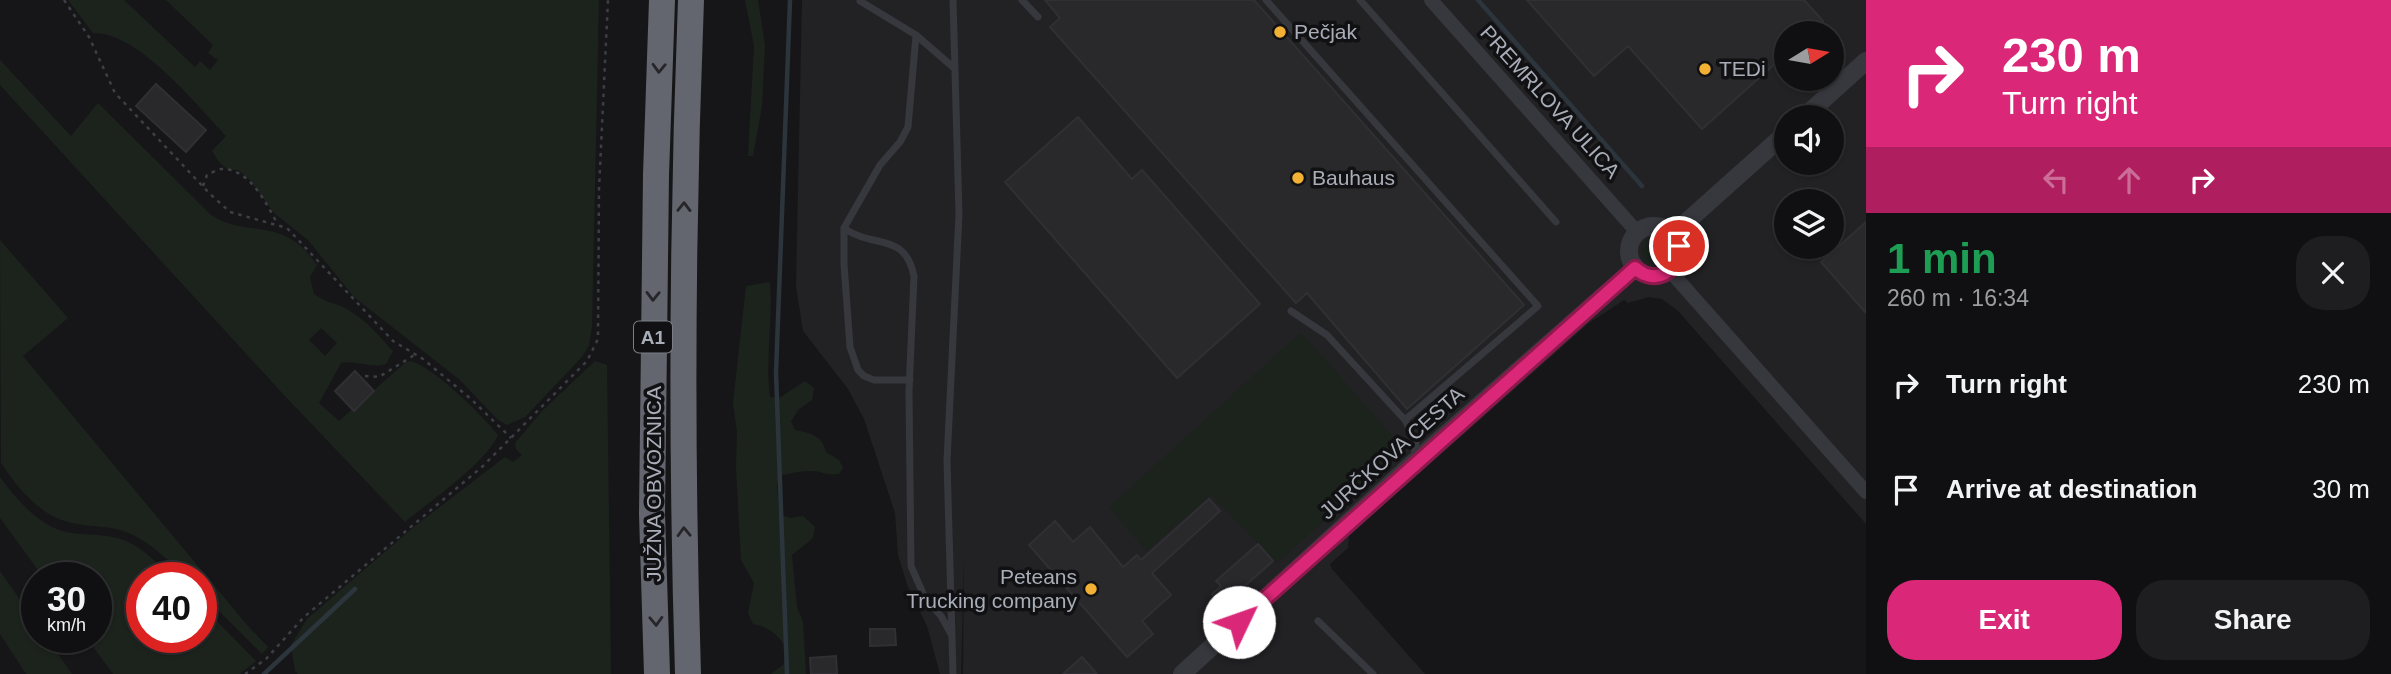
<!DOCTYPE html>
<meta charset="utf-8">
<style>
:root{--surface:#101012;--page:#1e1e20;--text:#f1f3f6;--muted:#9c9d9f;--line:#303032;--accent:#db2777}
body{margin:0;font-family:Arial,sans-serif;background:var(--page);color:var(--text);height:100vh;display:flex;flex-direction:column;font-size:26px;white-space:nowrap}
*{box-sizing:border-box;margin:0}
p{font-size:23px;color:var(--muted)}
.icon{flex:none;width:38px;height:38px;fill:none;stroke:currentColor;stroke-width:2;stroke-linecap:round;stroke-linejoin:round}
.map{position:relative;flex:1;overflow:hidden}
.panel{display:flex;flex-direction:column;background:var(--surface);width:525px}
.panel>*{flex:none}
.hud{background:#db2777;color:#fff;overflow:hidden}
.needle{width:46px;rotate:79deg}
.buttons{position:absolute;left:1774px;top:21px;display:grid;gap:14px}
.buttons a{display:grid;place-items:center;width:70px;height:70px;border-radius:50%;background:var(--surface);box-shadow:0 2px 5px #0004,0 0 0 2px var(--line);font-size:35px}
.speed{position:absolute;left:21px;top:562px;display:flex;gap:14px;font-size:35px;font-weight:700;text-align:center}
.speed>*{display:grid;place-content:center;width:91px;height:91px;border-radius:50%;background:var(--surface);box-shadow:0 2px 5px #0004,0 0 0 2px var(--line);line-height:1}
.speed small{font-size:18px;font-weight:400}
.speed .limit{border:10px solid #d22;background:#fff;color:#111}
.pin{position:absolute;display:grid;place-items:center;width:60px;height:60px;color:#fff;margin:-30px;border:4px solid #fff;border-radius:50%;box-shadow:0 2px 7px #0007}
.me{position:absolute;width:77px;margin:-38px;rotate:48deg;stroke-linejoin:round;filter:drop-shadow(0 0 5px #0008)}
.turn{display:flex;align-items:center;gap:24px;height:147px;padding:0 21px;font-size:32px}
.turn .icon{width:91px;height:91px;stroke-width:2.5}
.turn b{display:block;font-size:49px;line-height:60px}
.lanes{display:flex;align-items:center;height:66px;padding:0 21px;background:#0003;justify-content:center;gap:35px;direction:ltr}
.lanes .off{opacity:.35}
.round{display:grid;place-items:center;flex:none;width:74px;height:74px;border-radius:28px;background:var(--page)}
.head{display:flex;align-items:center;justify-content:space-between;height:119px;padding:0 21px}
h1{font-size:42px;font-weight:700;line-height:52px;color:#1e9e55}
.cta{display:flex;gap:14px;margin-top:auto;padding:14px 21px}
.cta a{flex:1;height:80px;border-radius:28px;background:var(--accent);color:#fff;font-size:28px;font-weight:700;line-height:80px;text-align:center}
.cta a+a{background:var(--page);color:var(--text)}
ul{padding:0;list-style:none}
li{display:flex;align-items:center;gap:21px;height:105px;padding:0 21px}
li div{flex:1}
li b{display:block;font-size:26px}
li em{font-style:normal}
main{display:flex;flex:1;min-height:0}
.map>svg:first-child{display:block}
.built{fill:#222225;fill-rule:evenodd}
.green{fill:#1c231d;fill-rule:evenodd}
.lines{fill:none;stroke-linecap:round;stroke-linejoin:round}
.stream{stroke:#2c353c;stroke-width:4.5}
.building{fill:#29292c;stroke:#303034;stroke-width:2}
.path{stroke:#3d3f44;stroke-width:2.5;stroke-dasharray:3.5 5;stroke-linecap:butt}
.service{stroke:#37383d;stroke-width:7}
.minor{stroke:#37383d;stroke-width:14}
.tertiary{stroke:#37383d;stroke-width:18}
.motorway{stroke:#63666e;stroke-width:26}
.oneway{stroke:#26262a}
.route-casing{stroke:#8e194d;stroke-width:18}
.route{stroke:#db2777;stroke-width:12}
.poi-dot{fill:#f2b134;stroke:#111113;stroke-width:2.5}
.labels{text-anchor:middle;stroke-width:7;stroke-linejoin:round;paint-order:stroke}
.shield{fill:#111113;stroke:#7b7e86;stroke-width:2}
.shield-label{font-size:19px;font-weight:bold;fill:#a8adb8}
.poi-label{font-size:21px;fill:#a8adb8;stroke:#111113;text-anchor:start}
.street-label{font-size:21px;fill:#a8adb8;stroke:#111113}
</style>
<main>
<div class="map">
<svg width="1866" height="674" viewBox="0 0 1866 674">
<rect width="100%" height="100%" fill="#161618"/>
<path class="built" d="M802,0H1866V524L1678,311L1662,299L1649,297L1628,303L1624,300L1589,323L1349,536L1348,548L1330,564L1332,569L1425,674H963L964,558L961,674H940L927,626L908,587L898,555L895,513L864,419L848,389L803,331L796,286ZM1787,33H1832V79H1787ZM1787,117H1832V163H1787ZM1787,201H1832V247H1787Z"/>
<path class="green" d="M68,0H124L195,67L200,61L210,70L218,60L208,53L213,45L166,0H599L592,327L589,345L582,357L525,417L507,425L498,420L460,380L354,297L308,240L274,213L249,179L238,170H228L219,162L212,151L226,136C197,105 137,31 93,33Z
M745,0H758L765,45L762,106L753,156H748L754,46Z
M0,60L71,136L98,103L211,215C251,240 282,214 317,265L310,277L314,294C325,303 339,303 350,311C367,321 380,337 393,351L386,364C371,369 357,360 341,363L319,403L339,421L406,362L411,361C437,370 480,413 498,435C486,463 430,501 405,522L283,394L0,85ZM321,328L337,343L325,356L309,340Z
M1641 250a13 13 0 1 1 26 0a13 13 0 1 1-26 0Z
M0,240L68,318L23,356L248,626L268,647L262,654L201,593V578L186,577C169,561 148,540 126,532C111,526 94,527 78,524C42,519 20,491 1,463Z
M770,282C773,321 765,359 770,397L779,398L805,381L814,388L812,400L799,409L791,421L795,430C810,433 822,435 826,452L839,460L843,468L839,474C824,476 823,471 811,471C801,471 792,473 782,475L777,484L779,514L790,518L803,516L815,527L813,538L792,555L797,607L803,622L806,674H771L784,664L787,648C777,634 769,627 753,624L748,613L754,583L741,560L736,468L737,432L733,403L746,286Z
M1301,332L1405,450L1277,563L1211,495L1146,551L1109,507Z
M595,361L607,365L611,674H298L295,671L291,645L307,619L415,526L505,457L513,462L522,455L516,449L515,443L542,411Z
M0,477C16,499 39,526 66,532C86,536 107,533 126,541C143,548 159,565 173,577L142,578V637H201V605L256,661L240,674H113L86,637H96V578L43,577L0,518Z
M0,571L37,624V637H46L72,674H26L0,634Z"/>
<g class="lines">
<path class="stream" d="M1478,0L1642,186
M264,674L355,589
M787,674L776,373L790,0"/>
</g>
<path class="building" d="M1045,0H1254L1524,305L1407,409L1307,293L1296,303L1050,27L1060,18Z
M1527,0H1804L1823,21L1809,33H1787V53L1702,129L1628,46L1594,76Z
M156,84L206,130L186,152L136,106Z
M1078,117L1132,179L1142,170L1260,304L1177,378L1005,182Z
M1866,222V313L1821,262Z
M355,371L374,391L354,411L335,391Z
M1209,499L1220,511L1152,573L1171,595L1142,621L1153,634L1127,657L1029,545L1055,521L1073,542L1090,527L1123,567L1137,555L1141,560Z
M1258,544L1273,561L1222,606L1212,594L1221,586L1216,581Z
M870,629H895L896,645L870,646Z
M836,656L837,674H811L810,658Z
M1082,657L1097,674H1063Z"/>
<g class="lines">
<path class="path" d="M64,0L89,37L115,93L209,193L230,212L287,228L393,341L423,359L471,399L511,438
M203,186L207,175C211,173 218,169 222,169C250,169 266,203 277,223
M365,376L379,377L416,354
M245,674L266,659L304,617L483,466L587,361L598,339L599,189L608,0"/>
<path class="service" d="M953,0L959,214L947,461L953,674
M1022,0L1038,17
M1266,0L1538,306L1405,420
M1360,0L1556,222
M860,1L916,35L954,68
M844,228C872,249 905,231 914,276L909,391L911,566L925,598L941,616L951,634
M1291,311L1327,335L1405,420L1416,441L1414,457
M910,380H874L864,376L858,370L850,347L844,264V228L880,165L900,142L908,127L916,35
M1318,621L1373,674"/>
<path class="minor" d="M1431,0L1637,232
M1670,271L1866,492"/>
<path class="tertiary" d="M1804,117L1866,61
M1629 251a25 25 0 1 1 50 0a25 25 0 1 1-50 0Z
M1673,234L1787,132
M1182,674L1412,464L1635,268"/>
<path class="motorway" d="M657,674L652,514L656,175L662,0
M688,674C681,449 682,225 691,0"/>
</g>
<defs><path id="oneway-chevron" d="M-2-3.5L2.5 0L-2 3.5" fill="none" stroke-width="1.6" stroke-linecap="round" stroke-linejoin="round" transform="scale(1.75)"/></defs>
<g class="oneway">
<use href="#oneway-chevron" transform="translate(659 68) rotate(92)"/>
<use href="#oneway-chevron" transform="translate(684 207) rotate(-89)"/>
<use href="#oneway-chevron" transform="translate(653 296) rotate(91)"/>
<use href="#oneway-chevron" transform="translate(684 532) rotate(-92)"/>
<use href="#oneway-chevron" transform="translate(656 621) rotate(88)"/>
</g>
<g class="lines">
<g class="route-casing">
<path id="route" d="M1239,622L1635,268C1655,286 1679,272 1679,246"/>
</g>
<use href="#route" class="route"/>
</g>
<g class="poi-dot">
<circle cx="1280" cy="32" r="7"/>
<circle cx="1705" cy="69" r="7"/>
<circle cx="1298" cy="178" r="7"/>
<circle cx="1091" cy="589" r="7"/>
</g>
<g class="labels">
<rect class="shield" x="634" y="321.5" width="38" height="31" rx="5"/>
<g class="shield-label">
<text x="653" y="344">A1</text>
</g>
<g class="poi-label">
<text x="1294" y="39">Pečjak</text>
<text x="1719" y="76">TEDi</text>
<text x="1312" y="185">Bauhaus</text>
<text x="1077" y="584" text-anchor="end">Peteans<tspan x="1077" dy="24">Trucking company</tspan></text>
</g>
<g class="street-label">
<text transform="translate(1550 102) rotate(48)" y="7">PREMRLOVA ULICA</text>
<text transform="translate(1392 453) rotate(-42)" y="7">JURČKOVA CESTA</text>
<text transform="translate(654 484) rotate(-90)" y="7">JUŽNA OBVOZNICA</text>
</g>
</g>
</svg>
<div class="buttons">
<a><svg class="needle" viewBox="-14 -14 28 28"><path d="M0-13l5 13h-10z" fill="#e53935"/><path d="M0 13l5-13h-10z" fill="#9c9d9f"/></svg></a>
<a><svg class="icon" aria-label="sound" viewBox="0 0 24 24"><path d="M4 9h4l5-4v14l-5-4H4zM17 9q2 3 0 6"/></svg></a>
<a><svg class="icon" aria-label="layers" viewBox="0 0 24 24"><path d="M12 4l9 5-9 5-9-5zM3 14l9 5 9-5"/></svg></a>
</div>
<div class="speed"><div>30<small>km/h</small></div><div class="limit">40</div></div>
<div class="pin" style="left:1679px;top:246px;background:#d93025"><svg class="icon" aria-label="arrive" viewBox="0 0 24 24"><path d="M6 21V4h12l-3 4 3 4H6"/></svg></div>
<svg class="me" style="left:1239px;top:622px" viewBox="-20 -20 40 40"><circle r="19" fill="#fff"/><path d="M0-13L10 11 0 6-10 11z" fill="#db2777"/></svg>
</div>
<section class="panel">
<div class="hud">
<div class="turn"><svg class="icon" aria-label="right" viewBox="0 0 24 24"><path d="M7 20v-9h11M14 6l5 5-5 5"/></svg><div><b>230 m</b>Turn right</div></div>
<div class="lanes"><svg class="icon off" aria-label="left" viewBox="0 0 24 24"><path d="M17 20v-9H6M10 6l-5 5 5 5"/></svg><svg class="icon off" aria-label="ahead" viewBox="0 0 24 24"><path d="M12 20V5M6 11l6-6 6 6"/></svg><svg class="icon" aria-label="right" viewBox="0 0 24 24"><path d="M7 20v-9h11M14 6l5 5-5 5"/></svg></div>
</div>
<div class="head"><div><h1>1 min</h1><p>260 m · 16:34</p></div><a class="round"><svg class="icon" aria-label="close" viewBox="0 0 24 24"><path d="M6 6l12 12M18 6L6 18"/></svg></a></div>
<ul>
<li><svg class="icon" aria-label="right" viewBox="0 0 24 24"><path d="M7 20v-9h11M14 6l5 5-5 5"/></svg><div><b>Turn right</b></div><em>230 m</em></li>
<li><svg class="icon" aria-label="arrive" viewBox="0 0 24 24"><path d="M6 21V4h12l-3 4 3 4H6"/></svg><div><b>Arrive at destination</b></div><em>30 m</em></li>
</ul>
<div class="cta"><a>Exit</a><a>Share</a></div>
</section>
</main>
